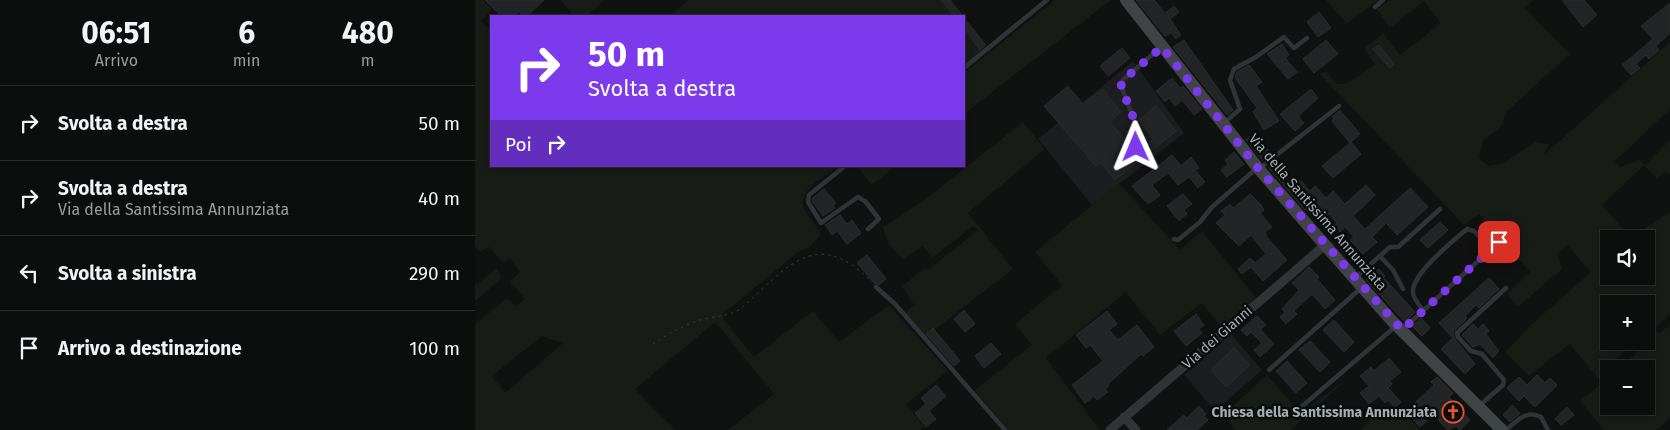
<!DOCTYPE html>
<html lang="it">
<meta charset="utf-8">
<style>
:root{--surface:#0c0d0d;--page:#1a1b1b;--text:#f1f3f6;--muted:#9a9c9d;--line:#2c2d2e}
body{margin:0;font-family:"Fira Sans",sans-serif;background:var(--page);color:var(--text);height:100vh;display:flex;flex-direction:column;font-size:19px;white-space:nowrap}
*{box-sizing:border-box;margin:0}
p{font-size:16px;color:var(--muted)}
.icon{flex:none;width:28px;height:28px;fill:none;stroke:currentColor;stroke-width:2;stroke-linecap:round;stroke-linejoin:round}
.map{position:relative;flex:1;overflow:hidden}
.panel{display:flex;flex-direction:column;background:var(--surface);width:475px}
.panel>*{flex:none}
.top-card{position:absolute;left:15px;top:15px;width:475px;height:152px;border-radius:0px;box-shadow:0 2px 8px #0003,0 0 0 1px var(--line);background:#7c3aed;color:#fff;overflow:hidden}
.controls{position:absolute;left:1125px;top:230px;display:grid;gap:10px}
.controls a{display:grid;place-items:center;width:55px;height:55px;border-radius:0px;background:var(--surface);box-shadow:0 2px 8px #0003,0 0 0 1px var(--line);font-size:25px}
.pin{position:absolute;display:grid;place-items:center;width:42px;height:42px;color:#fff;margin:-21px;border-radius:10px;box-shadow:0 2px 8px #0006}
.me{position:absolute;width:55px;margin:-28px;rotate:359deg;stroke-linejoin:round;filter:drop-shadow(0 0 4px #0008)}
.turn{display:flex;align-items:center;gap:18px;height:105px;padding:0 15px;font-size:22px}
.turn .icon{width:65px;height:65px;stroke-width:2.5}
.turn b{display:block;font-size:35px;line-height:42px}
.then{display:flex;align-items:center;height:48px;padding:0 15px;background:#0003;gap:10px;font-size:19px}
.eta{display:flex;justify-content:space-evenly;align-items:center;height:85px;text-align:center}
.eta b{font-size:30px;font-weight:700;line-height:35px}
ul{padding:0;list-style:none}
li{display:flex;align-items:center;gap:15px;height:75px;padding:0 15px;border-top:1px solid var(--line)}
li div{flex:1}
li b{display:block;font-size:19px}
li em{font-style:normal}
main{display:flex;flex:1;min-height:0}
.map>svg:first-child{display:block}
.built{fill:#1c1d1e}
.green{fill:#181c17;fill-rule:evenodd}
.building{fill:#232425;stroke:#2a2c2d}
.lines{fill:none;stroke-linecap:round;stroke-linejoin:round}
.path{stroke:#373c3d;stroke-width:1;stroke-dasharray:2.5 4;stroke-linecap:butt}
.lane{stroke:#313436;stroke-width:4.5}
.street{stroke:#313436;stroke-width:9}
.secondary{stroke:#3f4446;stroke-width:12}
.route{stroke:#7c3aed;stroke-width:9;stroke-dasharray:0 16.2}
.labels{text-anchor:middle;stroke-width:5;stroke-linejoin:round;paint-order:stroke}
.street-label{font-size:14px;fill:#a2aeb1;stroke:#0b0c0c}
.poi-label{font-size:14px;font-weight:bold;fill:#a2aeb1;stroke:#0b0c0c;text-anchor:end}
</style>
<main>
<section class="panel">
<div class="eta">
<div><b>06:51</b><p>Arrivo</p></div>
<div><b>6</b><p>min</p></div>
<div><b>480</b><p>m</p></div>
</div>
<ul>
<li><svg class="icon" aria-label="right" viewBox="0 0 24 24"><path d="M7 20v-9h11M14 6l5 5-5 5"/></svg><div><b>Svolta a destra</b></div><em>50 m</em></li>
<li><svg class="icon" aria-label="right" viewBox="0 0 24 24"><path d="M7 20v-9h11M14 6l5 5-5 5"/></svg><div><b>Svolta a destra</b><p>Via della Santissima Annunziata</p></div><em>40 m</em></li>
<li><svg class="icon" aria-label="left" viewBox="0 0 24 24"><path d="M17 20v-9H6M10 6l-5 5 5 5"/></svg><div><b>Svolta a sinistra</b></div><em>290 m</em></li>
<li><svg class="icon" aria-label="arrive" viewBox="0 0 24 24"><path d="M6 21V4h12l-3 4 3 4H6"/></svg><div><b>Arrivo a destinazione</b></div><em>100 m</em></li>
</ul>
</section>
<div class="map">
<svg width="1195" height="430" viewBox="0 0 1195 430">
<rect width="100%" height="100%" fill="#101111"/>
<path class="built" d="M658,61L709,133L617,205L563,139Z
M756,334L787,370L740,411L709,375Z"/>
<path class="green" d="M0,0H8L17,10L6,21L16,31V166H363C350,177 320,191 330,210C334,219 342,225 346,234L335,247L322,253L250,312L248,319L279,357L338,311L364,342L414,305L473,371L431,404L449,427L445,430H253L299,394L242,324H238L160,389L200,430H0V324L32,298L41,306L50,299L35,282L45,272L34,258L28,263L14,247L5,252L0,246ZM67,336L88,343L30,393L17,376Z
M85,0H130L112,16H99Z
M213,0H466L479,16H197V14Z
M580,0H636L489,114V73Z
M851,0H903L872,24Z
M914,0H1058L1050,8L1095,54L1031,112L1027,126L1008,140L1004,158L1014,166L1026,164L1060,142L1074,144L1069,155L1195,42V109L1139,162L1146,167L1164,160L1170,165L1195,140V175L1190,172L1182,178L1169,165L1127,205L1156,238L1195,211V315L1182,326L1177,325L1184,333L1195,325V418L1181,430H1129L1105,401L1127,383L1095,344L1054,376L1030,352L1057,324L1116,272L1093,246L1083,254L1087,269L1043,307L1032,294L1055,272L1004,214L989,225L845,74L851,71C854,74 857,80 861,83C870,89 893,69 900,64L889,49L908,33L925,55L966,23L949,1L915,28L902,9ZM1134,239H1171V276H1134ZM1134,304H1171V334L1176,340L1143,369H1171V406H1134V377L1127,371L1161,341H1134Z
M489,29L507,52L489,67Z
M548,122L570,149L493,213L538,269L451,336L430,313L439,305L427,286L450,268L453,270L503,230L498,226L457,258L448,246L428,260L413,243L408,227L453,197Z
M382,166H421L397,185Z
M644,183L705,250L727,231L782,299L748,329L727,303L685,335L651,292L571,358L625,430H533L500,390L557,345L540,324L587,285L560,252Z
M21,268L27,278L0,301V286Z
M792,375L825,413L871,380L816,430H761L748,415Z
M911,407L919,413L926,409L945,430H885Z"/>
<path class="building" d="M10,0H69L52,16H48L44,12L39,16H26Z
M466,0H475L488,16H479Z
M661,0H679L690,13L699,6L704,12L695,19L706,35L701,39L696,33L690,36Z
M1087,0H1109L1122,15L1108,27Z
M1195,3V33L1181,46L1184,50L1174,59L1171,55L1161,64L1165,68L1156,75L1147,65L1178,39L1166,26Z
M844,12L856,28L843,37L832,22Z
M489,18L511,45L505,50L489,28Z
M709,40L758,110L752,115L698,47Z
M851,40L863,54L839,73L828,59Z
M807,44L814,55L810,58L822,72L813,79L792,54Z
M904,45L919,64L915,68L898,49Z
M647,48L655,58L633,76L625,66Z
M774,65L787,82L781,86L804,121L789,130L778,112L782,108L760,78L762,72Z
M697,78L705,88L708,86L727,109L719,115L707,100L700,106L694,98L690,102L681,91Z
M593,86L608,104L628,89L646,112L635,122L660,153L679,139L664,120L681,106L701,131L640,180L626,163L621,166L569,106Z
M836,89L843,98L823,116L829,123L820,131L805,114Z
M865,110L885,134L875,143L857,121L859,119L857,117Z
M778,134L797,154L788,161L771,140Z
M876,142L886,154L858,178L847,166Z
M759,152L769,164L752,177L746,170L753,164L750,160Z
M697,155L706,166L716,157L724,168L720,170L730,182L723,188L714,177L703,185L693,173L677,185L685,195L673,204L657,186Z
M797,164L818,186L825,180L835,191L840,186L851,198L858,191L870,204L891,185L900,195L878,216L890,229L935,188L953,207L922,235L911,223L897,237L902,242L888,254L875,240L879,237L870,227L865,232L859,226L862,223L854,214L848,218L836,204L830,210L793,167Z
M349,189L361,203L358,205L360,208L348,216L337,201L338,198Z
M708,194L717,204L709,210L712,214L704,221L692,206Z
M775,194L786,205L789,210L785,213L797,227L790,232L792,237L812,260L788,281L776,267L767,274L763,269L775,258L780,263L791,254L776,235L764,246L741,223L750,215L746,211L755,204L758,208Z
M365,215L372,224L377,220L386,233L372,244L362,231L357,235L350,225Z
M965,222L973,230L953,248L945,240Z
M392,255L411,279L404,285L399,283L382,263Z
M834,267L844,277L842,279L860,300L850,309L837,294L819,311L822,314L811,324L805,317L810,312L807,309L824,290L817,283Z
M904,269L910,276L908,277L940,312L930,322L891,280Z
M1014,278L1024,289L1004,308L1001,305L990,316L992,318L978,332L980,339L1000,364L990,374L966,349L978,338L964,323Z
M489,310L500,324L490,332L479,319Z
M632,311L642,324L634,330L643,340L662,325L679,347L668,356L666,354L633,384L634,386L630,389L633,392L622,400L619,396L610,403L597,385L628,361L615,345L611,348L601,335Z
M721,314L729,325L724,329L727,333L711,346L699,331Z
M782,316L791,325L785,329L799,344L785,357L779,350L787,343L776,332L772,336L766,330Z
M946,318L955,328L947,336L937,326Z
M859,320L879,342L869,352L848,330Z
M998,324L1003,329L1008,324L1014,331L1011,334L1024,351L1018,358L1005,344L998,347L987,335Z
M458,328L485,361L479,366L451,334Z
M835,341L855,362L845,372L824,350Z
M516,343L526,354L509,368L500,356Z
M759,348L775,365L751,387L736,370Z
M914,358L926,372L915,381L917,384L913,388L926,402L920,408L913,400L910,403L904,396L894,404L885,393L894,386L885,376L896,367L899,371Z
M812,361L832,383L821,393L801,371Z
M1062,375L1070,383L1075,378L1082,385L1060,407L1049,396L1044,401L1032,388L1044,377L1052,385Z
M962,377L978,393L974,397L995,420L985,430L981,426L973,430L958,415L945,427L931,411L959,385L956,382Z
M461,385L471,396L454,411L461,419L451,427L440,413L451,404L446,398Z
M1037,405L1045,413L1035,422L1028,415Z
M724,406L731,414L729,416L733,420L722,430H692L709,415L712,418Z
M1092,407L1099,415L1086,425L1080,419Z"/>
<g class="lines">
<path class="path" d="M178,344C195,333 210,324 229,319C242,316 253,316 264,310C311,270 339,224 396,281"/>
<path class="lane" d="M900,7L908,0
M489,68L572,0
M749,123L765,109L755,80L759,69L781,57L809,37L819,48L832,38
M661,147L662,127L646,86L648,80L686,47
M370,166L334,195L333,202L346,223L383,197L390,201L404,219L393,229
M785,168L864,106
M699,239L703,240L725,222L737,207L782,168
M905,256L918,270L928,289
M881,277L915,247H923L965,209
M401,287L420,304L530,430
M948,310C944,305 939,299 938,293C935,275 979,240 992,229L999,231L1009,242
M928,329L1024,242
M794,370L886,288
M1005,405L1028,385L1029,380L1007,354L996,351L983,337L982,333L1031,288
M825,408L921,326
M1031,430C1042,421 1051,409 1066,417L1073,430"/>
<path class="street" d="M649,417L661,430
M635,430L850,245"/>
<path class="secondary" d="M651,0L783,168L850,245L918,322L1027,430"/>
</g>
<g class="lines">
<path class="route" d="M661,147L662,127L646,86L648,80L687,47L783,168L927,330L1024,242"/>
</g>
<defs>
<g id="church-ring" transform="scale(1.125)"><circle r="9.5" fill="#0b0c0c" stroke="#e65434" stroke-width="1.5"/><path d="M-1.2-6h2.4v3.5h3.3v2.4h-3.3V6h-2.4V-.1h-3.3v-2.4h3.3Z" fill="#e65434"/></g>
</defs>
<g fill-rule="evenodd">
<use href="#church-ring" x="978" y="412"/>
</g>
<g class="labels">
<g class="street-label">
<text transform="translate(843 212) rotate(49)" y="5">Via della Santissima Annunziata</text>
<text transform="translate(742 337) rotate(-41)" y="5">Via dei Gianni</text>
</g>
<g class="poi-label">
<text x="962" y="417">Chiesa della Santissima Annunziata</text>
</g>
</g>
</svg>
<div class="controls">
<a><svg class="icon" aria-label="sound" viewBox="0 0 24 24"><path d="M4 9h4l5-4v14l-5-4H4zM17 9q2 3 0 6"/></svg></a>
<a>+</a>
<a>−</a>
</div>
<div class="pin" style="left:1024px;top:242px;background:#d93025"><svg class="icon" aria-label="arrive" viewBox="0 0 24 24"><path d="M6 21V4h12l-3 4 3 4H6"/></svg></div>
<svg class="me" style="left:661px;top:147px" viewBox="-20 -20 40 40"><path d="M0-17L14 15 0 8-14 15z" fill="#7c3aed" stroke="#fff" stroke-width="4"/></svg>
<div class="top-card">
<div class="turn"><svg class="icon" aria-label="right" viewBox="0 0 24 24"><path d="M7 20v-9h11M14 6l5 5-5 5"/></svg><div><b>50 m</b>Svolta a destra</div></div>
<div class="then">Poi<svg class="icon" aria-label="right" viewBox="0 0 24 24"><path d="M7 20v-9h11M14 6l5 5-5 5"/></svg></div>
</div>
</div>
</main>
